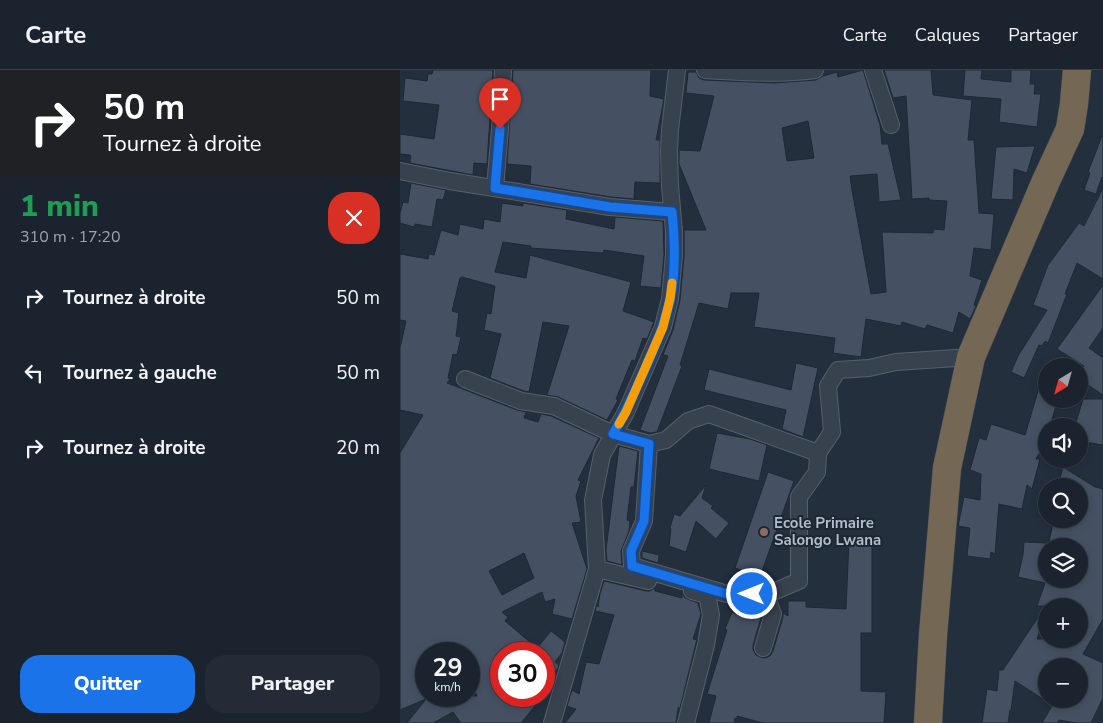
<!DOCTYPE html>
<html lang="fr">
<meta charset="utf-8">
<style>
:root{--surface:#1b232e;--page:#242b36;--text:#f1f3f6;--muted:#a0a4aa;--line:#39404a;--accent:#1a73e8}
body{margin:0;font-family:"Nunito Sans",sans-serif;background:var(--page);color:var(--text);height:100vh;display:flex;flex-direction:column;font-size:19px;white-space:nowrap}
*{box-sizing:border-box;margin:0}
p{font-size:16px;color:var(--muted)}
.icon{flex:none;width:28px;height:28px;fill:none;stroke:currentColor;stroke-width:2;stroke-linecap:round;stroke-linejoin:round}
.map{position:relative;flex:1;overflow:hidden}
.sheet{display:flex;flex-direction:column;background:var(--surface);width:400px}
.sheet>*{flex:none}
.banner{background:#202124;color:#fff;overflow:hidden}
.needle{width:32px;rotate:217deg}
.controls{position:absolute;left:638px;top:288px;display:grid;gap:10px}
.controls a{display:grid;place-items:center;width:50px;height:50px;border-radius:50%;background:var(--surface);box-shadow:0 2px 8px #0003,0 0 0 1px var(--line);font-size:25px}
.speed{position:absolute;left:15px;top:572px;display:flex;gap:10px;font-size:25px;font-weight:700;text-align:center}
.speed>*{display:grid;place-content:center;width:65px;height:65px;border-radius:50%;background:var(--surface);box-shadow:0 2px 8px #0003,0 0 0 1px var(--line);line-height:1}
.speed small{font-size:12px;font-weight:400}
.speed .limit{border:8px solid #d22;background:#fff;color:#111}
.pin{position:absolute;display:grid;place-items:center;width:42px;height:42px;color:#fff;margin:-51px -21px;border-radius:50% 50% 50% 0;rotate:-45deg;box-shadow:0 0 5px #0007}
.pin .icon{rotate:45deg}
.me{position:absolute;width:55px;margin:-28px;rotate:270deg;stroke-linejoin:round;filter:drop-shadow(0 0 4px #0008)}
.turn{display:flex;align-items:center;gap:18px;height:105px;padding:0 20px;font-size:22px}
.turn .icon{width:65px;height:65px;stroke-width:2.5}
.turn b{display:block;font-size:35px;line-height:42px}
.round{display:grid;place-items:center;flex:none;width:52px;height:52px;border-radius:20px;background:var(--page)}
.head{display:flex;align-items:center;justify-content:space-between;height:85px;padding:0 20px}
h1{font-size:30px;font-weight:800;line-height:38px;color:#1e9e55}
.action{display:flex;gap:10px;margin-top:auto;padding:10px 20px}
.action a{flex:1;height:58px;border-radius:20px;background:var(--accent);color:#fff;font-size:20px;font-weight:800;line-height:58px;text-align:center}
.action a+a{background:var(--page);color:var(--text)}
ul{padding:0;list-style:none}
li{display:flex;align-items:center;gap:15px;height:75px;padding:0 20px}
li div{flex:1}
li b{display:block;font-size:19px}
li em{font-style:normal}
header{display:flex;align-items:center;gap:30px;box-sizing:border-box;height:70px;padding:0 25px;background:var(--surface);border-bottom:1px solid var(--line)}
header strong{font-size:24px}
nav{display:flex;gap:28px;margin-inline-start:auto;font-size:18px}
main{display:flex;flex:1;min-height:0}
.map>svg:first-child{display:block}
.building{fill:#455162;stroke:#1f2835;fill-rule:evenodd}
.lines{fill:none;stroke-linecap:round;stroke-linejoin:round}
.street-casing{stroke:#565f6c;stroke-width:18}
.highway-casing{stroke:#434c59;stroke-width:29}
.street{stroke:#38414e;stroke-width:16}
.highway{stroke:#746855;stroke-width:28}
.route-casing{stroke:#114b97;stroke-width:12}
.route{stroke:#1a73e8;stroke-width:9}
.slow{stroke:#f59e0b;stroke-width:9}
.education-dot{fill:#8d6e63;stroke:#1d2633;stroke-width:2}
.labels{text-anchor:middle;stroke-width:4;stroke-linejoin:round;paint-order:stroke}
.poi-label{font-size:15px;font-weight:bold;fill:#b4bcc9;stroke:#1d2633;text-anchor:start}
</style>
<header>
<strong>Carte</strong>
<nav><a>Carte</a><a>Calques</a><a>Partager</a></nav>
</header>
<main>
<section class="sheet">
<div class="banner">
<div class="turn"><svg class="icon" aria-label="right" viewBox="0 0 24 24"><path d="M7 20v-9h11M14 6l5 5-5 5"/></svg><div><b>50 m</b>Tournez à droite</div></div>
</div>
<div class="head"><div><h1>1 min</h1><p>310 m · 17:20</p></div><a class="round" style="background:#d93025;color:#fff"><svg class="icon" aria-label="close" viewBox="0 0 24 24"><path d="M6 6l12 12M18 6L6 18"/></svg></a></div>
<ul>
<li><svg class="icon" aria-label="right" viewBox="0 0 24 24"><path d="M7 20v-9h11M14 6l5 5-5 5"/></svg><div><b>Tournez à droite</b></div><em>50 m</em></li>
<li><svg class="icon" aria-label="left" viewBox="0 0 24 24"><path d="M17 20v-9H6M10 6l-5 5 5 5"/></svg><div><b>Tournez à gauche</b></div><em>50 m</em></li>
<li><svg class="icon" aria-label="right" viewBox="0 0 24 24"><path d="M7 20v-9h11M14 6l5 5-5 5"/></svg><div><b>Tournez à droite</b></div><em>20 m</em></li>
</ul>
<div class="action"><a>Quitter</a><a>Partager</a></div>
</section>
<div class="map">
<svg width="703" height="653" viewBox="0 0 703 653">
<rect width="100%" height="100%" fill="#242f3e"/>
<path class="building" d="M33,0H93L87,94L74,93L73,105L10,93L11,86L10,85L0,84V64L34,69L39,35L3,31L5,8L27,11L28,4H32Z
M113,0H251L250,26L264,29L256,70H260V113L235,112L234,129L211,127L130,114L131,96L107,94Z
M463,0L480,55L482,74H488L501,130L479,132L477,104L450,106L452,120L471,224L486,222L482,162L533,163L534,159L544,160L547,131L529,130V128L512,129L506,26L493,28L484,0H531L533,25L572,30L568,70H574L579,143L594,144L591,180L574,178L570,206L582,210L574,235L576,236L570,249L559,242L553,263L527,255L525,259L502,252L501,256L466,249L461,287L433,283L435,268L354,257L359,223H331L328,239L299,233L280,295L282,296L257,362L250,363L240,360L268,286L263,285L273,260L280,230L284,186V160H306L279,94V80L300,81L314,26L286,23L288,2H296L299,8L304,10L374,13L416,10L423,6L437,2L438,7ZM408,51L414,88L387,91L382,58Z
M565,0H582L581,9L611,12V0H631L630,14H635L634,24H641L637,57L599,52L601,29L563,26Z
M702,66L703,67V108L702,107L696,124L684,120L690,103L688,102Z
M635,76L627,103L614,99L613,130L591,129L596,77Z
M11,113L46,120L43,130L37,129L32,157L15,154L14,157L0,153V143L3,132L8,133Z
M703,118V209L677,193L665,224H667L648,273L645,271L642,276L639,275L624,308L611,302L618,286L647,240L633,235L648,195L679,153L684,156Z
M102,133L123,136V133L167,140L166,149L214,159L215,147L263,151L264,185L261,218L240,216L244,186L204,180L203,183L131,178V176L103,172L95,202L126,208L130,185L231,212L223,241L254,252L247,269L243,268L235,291L232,290L216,329L218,330L207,350L158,327L147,325L169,256L143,252L129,322L124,321L90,308L101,264L84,260L87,243L91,244L95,216L62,207L60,208L52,241L59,243L56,266L61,267L57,285L53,284L48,308L50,309L47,313L117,340L126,342L124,348L138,352L141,344L151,346L199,368L178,410L181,411L176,426L181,452L172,453L187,499L172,549L152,544L155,529L145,532L142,522L102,542L108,547L105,551L137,578L151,561L165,572L162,583L155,592L159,595L158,598L144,616V584H101V588L92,599L101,618V626H143L121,653H61L53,642L33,653H7L26,629L0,640V383L23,345L0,340V278L6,251L0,250V184L28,189L29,184L34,185L41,160L58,165L60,154L83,159L84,149L100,152ZM124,483L134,508L102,525L89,501ZM26,584H69V609L77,626H27L26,628Z
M703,215V258L689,278L703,288V325L679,309V304L684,296L657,279Z
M396,293L418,298L403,367L382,359L386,340L304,320L309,299L391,320Z
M643,304H646V329H658L650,356H646V369L645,374L636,389H640L632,419L627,415L622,439L599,434L595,484L591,482L590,489L567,486L570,458L558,456L564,427L580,430L581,404L570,400L579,368L586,370L591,354L625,365Z
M683,329H703V375L679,371V356H675Z
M317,363L350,369L367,375L359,411L309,399Z
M219,376L238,381L234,417H231L227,450L230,451L229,461L221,481L222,495L207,491L206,480Z
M663,397L695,417L703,419V549L683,584L703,593V628L691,653H676L659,650L657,653H642L656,629H679V596H646V631L615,611L611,640H610L608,653H582L587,619L597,621L599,600H603L641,543L645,545L637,569H679V536H637L645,513L618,507L623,485L624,472L646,473V509H679V476H648L654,449H679V416H658Z
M368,402L394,411L360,507L335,498Z
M306,415L302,428L313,436L311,438L329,453L316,469L296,451L286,482L269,476L271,459L270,458L274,444L280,446Z
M449,470L472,471V563H461V621L486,622L484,653H363L337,646V649L335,648L334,653H309L316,626L307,624L327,560L325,559L332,542L347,548L352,535H359L362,544L353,575V580L356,585L360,587L365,588L370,586L373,581L383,547V543L388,546V531H406V537L446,539Z
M242,481L259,485L258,493L242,488Z
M204,511L246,521H250L255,518V521L282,528V523L285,528L298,533L301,544L293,569L297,570L296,573L280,638H278L276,653H165L176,639L167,636L172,620L179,624L186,592L199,594L214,545L195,541L197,534L198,537L200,524Z"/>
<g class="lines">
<g class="street-casing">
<path id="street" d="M305,0C342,2 379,5 415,0
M473,0L491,55
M0,101L50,111L210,137L272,142
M95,118L100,59L103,0
M65,309L121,331L154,336L213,364L249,374L266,370L288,351L309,344L418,383L432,362L428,316L438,300L469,298L496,292L571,287
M249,374L244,451L231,481L232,496L327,524L366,525L373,544L363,578
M197,499L248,511
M366,525L399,511V427L417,402L418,383
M152,653L197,499L193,430L202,385L226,342L263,257L270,229L274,185V161L270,116L269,81L270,60L277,0
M286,653L306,575L311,545L307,525L292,521"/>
</g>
<g class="highway-casing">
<path id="highway" d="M528,653L533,565L547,398L571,287L646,111L670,59L674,34L677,0"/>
</g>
<use href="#street" class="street"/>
<use href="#highway" class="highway"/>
</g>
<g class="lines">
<g class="route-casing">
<path id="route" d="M100,59L95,118L210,137L272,142C275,171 276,202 270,230C265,253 256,274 247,295C236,319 226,342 213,364L249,374L244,451L231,481L232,496L327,524H352"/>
</g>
<use href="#route" class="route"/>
<path class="slow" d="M219,354L226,342L263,257L270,229L272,213"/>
</g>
<circle class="education-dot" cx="364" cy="462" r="5"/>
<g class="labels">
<g class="poi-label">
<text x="374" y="458">Ecole Primaire<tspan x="374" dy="17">Salongo Lwana</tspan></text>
</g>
</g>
</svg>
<div class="controls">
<a><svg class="needle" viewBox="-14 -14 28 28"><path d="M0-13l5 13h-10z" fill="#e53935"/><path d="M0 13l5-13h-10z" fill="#a0a4aa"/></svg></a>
<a><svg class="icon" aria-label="sound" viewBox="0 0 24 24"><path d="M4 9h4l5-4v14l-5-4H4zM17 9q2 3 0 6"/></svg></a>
<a><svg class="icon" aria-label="search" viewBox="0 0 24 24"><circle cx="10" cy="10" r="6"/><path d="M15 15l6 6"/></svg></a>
<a><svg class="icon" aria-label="layers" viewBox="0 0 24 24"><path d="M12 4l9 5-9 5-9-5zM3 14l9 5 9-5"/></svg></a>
<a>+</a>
<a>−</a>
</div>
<div class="speed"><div>29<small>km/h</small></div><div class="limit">30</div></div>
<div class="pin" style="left:100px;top:59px;background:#d93025"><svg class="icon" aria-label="arrive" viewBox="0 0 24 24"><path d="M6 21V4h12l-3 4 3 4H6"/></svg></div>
<svg class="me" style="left:352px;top:524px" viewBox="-20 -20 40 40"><circle r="17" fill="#1a73e8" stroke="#fff" stroke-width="3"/><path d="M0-11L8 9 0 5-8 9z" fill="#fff"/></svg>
</div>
</main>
